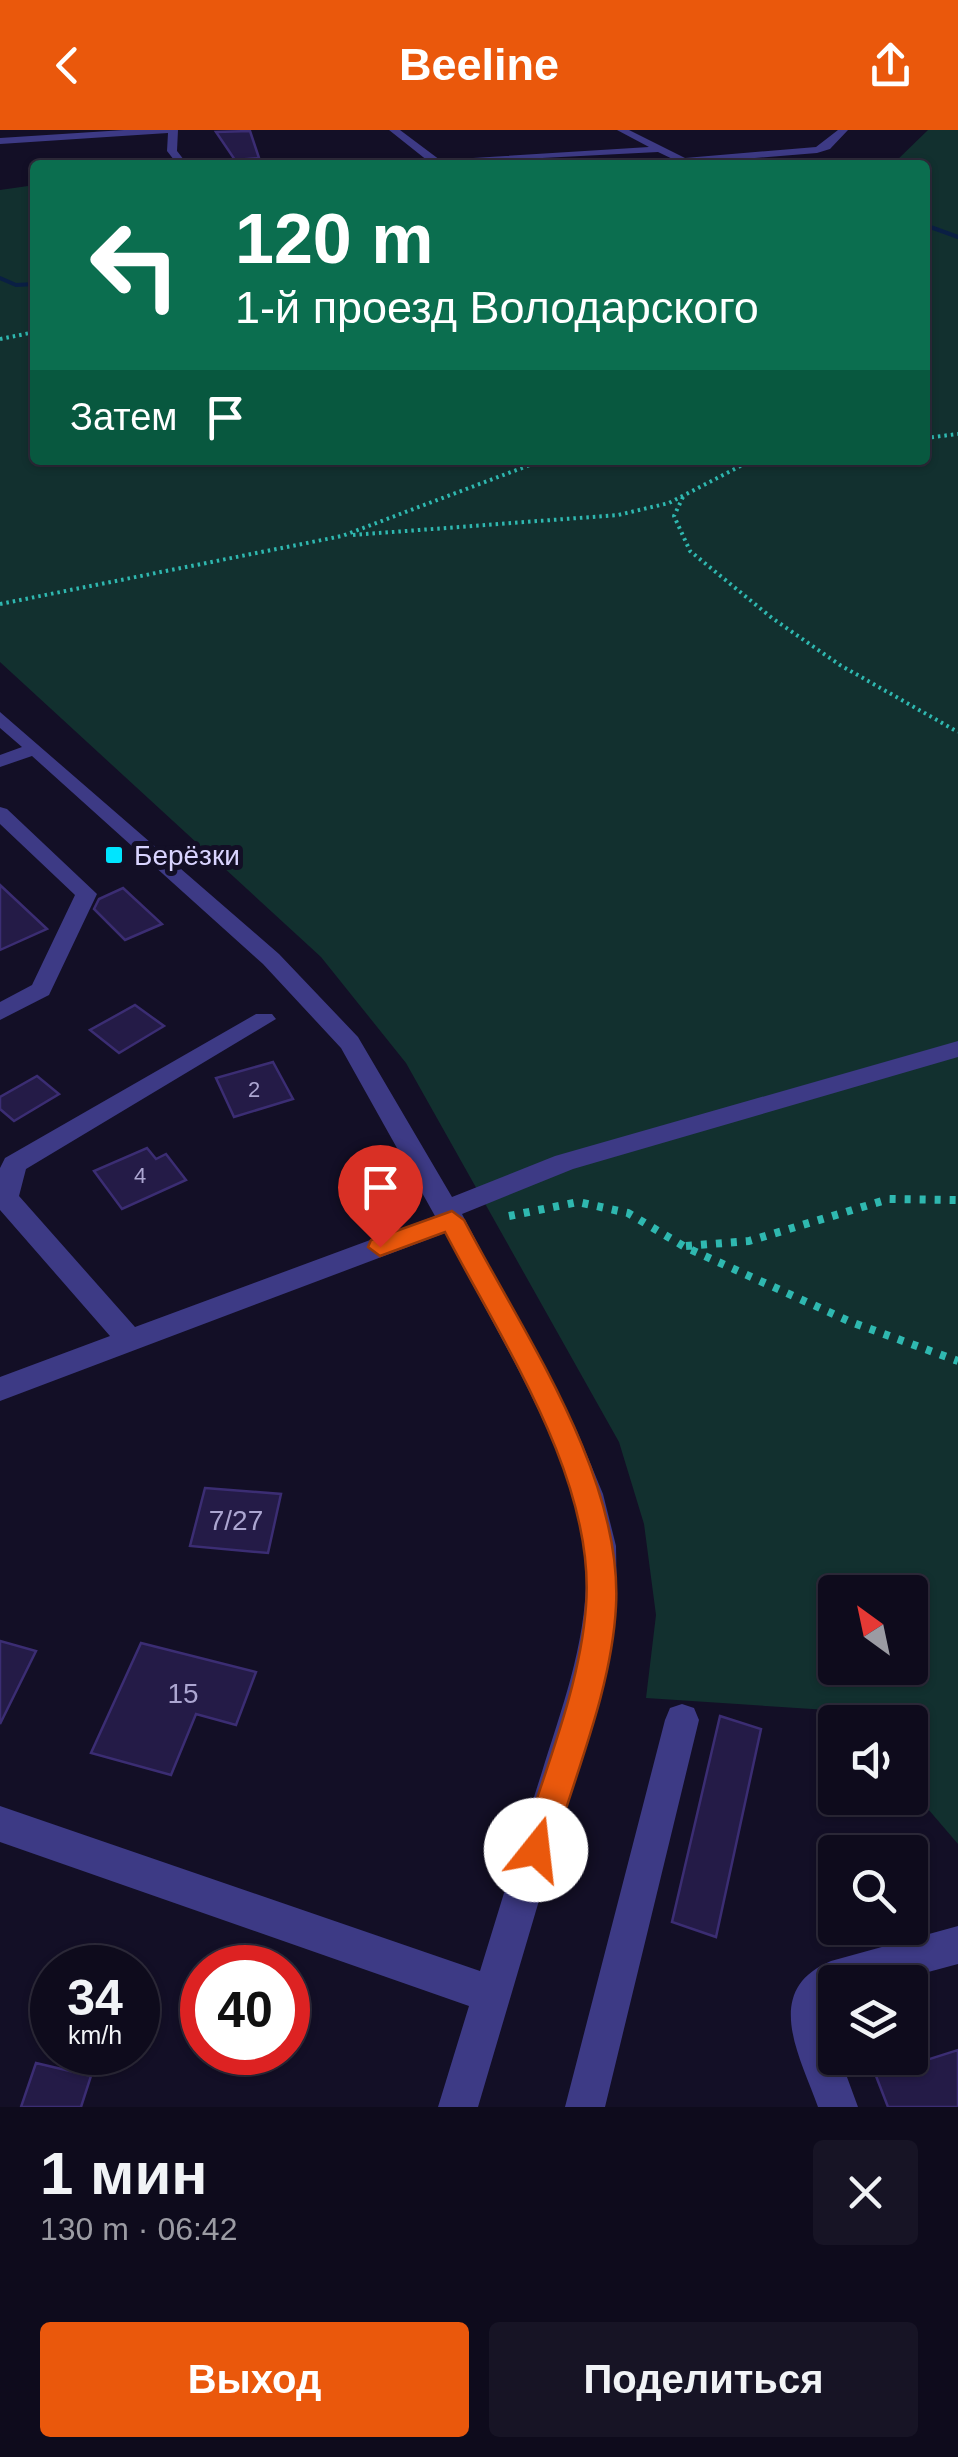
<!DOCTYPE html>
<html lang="ru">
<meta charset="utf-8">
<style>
:root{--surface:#0e0b1c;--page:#171425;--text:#f1f3f6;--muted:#9b9ba3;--line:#2e2b3b;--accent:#ea580c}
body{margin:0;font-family:Helvetica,sans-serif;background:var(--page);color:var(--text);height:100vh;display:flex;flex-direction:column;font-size:38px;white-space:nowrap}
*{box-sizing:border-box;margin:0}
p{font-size:32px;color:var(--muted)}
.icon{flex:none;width:55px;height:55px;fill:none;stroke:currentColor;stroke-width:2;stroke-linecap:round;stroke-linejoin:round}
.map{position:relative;height:1977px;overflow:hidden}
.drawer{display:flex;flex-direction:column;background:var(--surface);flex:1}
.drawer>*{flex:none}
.guide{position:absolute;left:30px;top:30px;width:900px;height:305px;border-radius:10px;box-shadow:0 2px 8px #0004,0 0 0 2px var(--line);background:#0b6e4f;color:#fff;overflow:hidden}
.needle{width:65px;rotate:327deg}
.tools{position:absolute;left:818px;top:1445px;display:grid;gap:20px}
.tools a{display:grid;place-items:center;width:110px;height:110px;border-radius:10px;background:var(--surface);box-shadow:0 2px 8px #0004,0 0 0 2px var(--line);font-size:50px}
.speed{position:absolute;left:30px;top:1815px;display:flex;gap:20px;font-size:50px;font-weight:700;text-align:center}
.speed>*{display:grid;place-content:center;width:130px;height:130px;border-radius:50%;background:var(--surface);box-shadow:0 2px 8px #0004,0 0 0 2px var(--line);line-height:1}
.speed small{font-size:25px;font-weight:400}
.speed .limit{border:15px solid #d22;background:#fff;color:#111}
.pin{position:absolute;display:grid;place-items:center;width:85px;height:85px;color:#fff;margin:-102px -42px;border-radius:50% 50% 50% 0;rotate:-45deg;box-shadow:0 0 10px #0007}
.pin .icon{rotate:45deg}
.me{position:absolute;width:110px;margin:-55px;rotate:16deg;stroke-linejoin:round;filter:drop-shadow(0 0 8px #0008)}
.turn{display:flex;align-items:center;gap:35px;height:210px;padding:0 40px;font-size:45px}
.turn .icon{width:130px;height:130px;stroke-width:2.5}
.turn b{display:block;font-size:70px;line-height:85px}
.then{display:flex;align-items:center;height:95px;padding:0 40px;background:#0003;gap:20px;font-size:38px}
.round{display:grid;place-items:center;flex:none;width:105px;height:105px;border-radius:10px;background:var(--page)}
.head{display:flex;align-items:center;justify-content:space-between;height:170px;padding:0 40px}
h1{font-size:60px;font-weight:700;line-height:75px}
.cta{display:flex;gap:20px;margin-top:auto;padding:20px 40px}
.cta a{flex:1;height:115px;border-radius:10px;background:var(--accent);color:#fff;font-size:40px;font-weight:700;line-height:115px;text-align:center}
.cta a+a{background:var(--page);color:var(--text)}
header{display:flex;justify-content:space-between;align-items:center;height:130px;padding:0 40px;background:var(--accent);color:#fff;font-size:45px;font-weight:700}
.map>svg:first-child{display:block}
.green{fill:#12302f;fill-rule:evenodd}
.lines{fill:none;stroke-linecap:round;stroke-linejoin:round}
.stream{stroke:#0a1f44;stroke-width:4}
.building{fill:#241b47;stroke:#3b2d73;stroke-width:2.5}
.path-far1{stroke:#2fb8b0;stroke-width:4;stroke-dasharray:2.5 4;stroke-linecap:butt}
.path{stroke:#2fb8b0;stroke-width:8;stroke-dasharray:6 9;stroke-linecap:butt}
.minor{fill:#3d3a85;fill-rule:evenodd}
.route{fill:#ea580c;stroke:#983908;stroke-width:2.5}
.poi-dot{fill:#00e5ff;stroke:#130f26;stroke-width:4}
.labels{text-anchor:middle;stroke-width:10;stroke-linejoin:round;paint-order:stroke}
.number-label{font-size:22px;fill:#aca6d1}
.poi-label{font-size:28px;fill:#d9d4ff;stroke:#130f26;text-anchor:start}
.near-number-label{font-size:28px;fill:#aca6d1}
</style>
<header><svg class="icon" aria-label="back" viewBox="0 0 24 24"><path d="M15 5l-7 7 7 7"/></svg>Beeline<svg class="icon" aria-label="share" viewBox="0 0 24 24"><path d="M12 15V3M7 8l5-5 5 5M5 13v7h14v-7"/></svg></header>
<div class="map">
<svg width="958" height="1977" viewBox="0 0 958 1977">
<rect width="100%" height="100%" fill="#130f26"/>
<path class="green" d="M928,0H958V1714L910,1658V1592H854L843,1581L646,1568L656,1485L644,1394L619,1312L406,933L321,827L0,532V60L35,55V330H925V35H892ZM835,1462H910V1538H835Z"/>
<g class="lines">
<path class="stream" d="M925,95L958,107
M0,148L16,155L35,154"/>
</g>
<path class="building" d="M250,1L259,28L235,30L216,2Z
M0,755L47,799L0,820Z
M123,758L162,794L125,810L94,779L99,769Z
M135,875L164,896L119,923L90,900Z
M273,932L293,969L234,987L216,948Z
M37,946L59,964L14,991L0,979V967Z
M147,1018L156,1029L166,1024L186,1050L122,1079L94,1041Z
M205,1358L281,1364L268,1423L190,1416Z
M0,1511L36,1521L0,1594Z
M141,1513L256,1542L236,1595L196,1584L171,1645L91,1623Z
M720,1586L761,1599L716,1807L672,1792Z
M958,1920V1977H888L876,1946Z
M36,1933L91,1946L81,1977H21Z"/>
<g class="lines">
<path class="path-far1" d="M0,209L35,202
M925,308L958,304
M683,367L674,386L690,421L772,488L840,535L958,602
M353,405L618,385L669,373L752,330
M0,474L342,406L543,330"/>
<path class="path" d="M509,1086L578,1072L628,1083L685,1117L851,1192L958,1231
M686,1116L749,1111L889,1069L958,1070"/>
<path class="minor" d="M124,0H178L177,21L188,35H178L167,21L168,3L0,14V8Z
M389,0H400L440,30L649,17L617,0H629L685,28L816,17L838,0H848L830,19L817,23L683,34L658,22L410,35L428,31Z
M0,582L279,824L358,907L452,1067L555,1026L958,911V927L573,1039L462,1084L577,1301L603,1364L616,1416L617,1477L608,1537L478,1977H438L469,1876L0,1712V1676L480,1841C500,1776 520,1710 541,1645C564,1571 594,1494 584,1415C571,1319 490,1191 445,1103L0,1271V1247L110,1206L0,1080V1038L5,1028L256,884H272L276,889L26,1039L19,1066L135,1197L435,1086L341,918L263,834L32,626L0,637V625L22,617L0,598Z
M0,677L7,679L97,764L49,865L0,890V872L32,855L75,765L0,694Z
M682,1574L694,1578L699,1590L605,1977H565L665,1590L670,1578Z
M958,1796V1834L891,1852H835L829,1897L835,1928H840L858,1977H818C800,1926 761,1860 831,1831Z"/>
</g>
<path class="route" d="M452,1081L464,1090C523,1203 623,1346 616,1476C612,1557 576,1642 553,1720L548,1731L536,1736L525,1731L520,1720C544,1642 580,1558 586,1476C596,1350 502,1212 445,1102L380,1126L368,1117L371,1110Z"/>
<rect class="poi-dot" x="104" y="715" width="20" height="20" rx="5"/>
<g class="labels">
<g class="number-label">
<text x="254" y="967">2</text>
<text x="140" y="1053">4</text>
</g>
<g class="poi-label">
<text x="134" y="735">Берёзки</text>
</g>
<g class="near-number-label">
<text x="236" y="1400">7/27</text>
<text x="183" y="1573">15</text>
</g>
</g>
</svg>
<div class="tools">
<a><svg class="needle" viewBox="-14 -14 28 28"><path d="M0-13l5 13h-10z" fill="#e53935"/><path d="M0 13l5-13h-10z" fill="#9b9ba3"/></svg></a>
<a><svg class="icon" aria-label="sound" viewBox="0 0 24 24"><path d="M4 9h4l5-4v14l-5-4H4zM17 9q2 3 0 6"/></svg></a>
<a><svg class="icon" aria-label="search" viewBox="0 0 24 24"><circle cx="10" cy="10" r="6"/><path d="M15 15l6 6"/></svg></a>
<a><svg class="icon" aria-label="layers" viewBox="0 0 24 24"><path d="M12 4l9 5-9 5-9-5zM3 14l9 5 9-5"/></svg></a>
</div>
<div class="speed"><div>34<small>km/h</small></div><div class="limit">40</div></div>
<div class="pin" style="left:380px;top:1117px;background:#d93025"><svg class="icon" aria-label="arrive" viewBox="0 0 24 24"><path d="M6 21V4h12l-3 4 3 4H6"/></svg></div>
<svg class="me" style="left:536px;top:1720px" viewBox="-20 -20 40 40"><circle r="19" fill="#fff"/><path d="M0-13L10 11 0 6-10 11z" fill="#ea580c"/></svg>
<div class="guide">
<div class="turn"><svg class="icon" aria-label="left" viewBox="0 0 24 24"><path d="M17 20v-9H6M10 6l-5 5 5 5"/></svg><div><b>120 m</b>1-й проезд Володарского</div></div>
<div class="then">Затем<svg class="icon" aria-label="arrive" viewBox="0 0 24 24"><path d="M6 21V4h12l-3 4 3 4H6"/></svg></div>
</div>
</div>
<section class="drawer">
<div class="head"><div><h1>1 мин</h1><p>130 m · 06:42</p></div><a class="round"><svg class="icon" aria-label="close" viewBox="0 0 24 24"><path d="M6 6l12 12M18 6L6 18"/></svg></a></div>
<div class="cta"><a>Выход</a><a>Поделиться</a></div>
</section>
